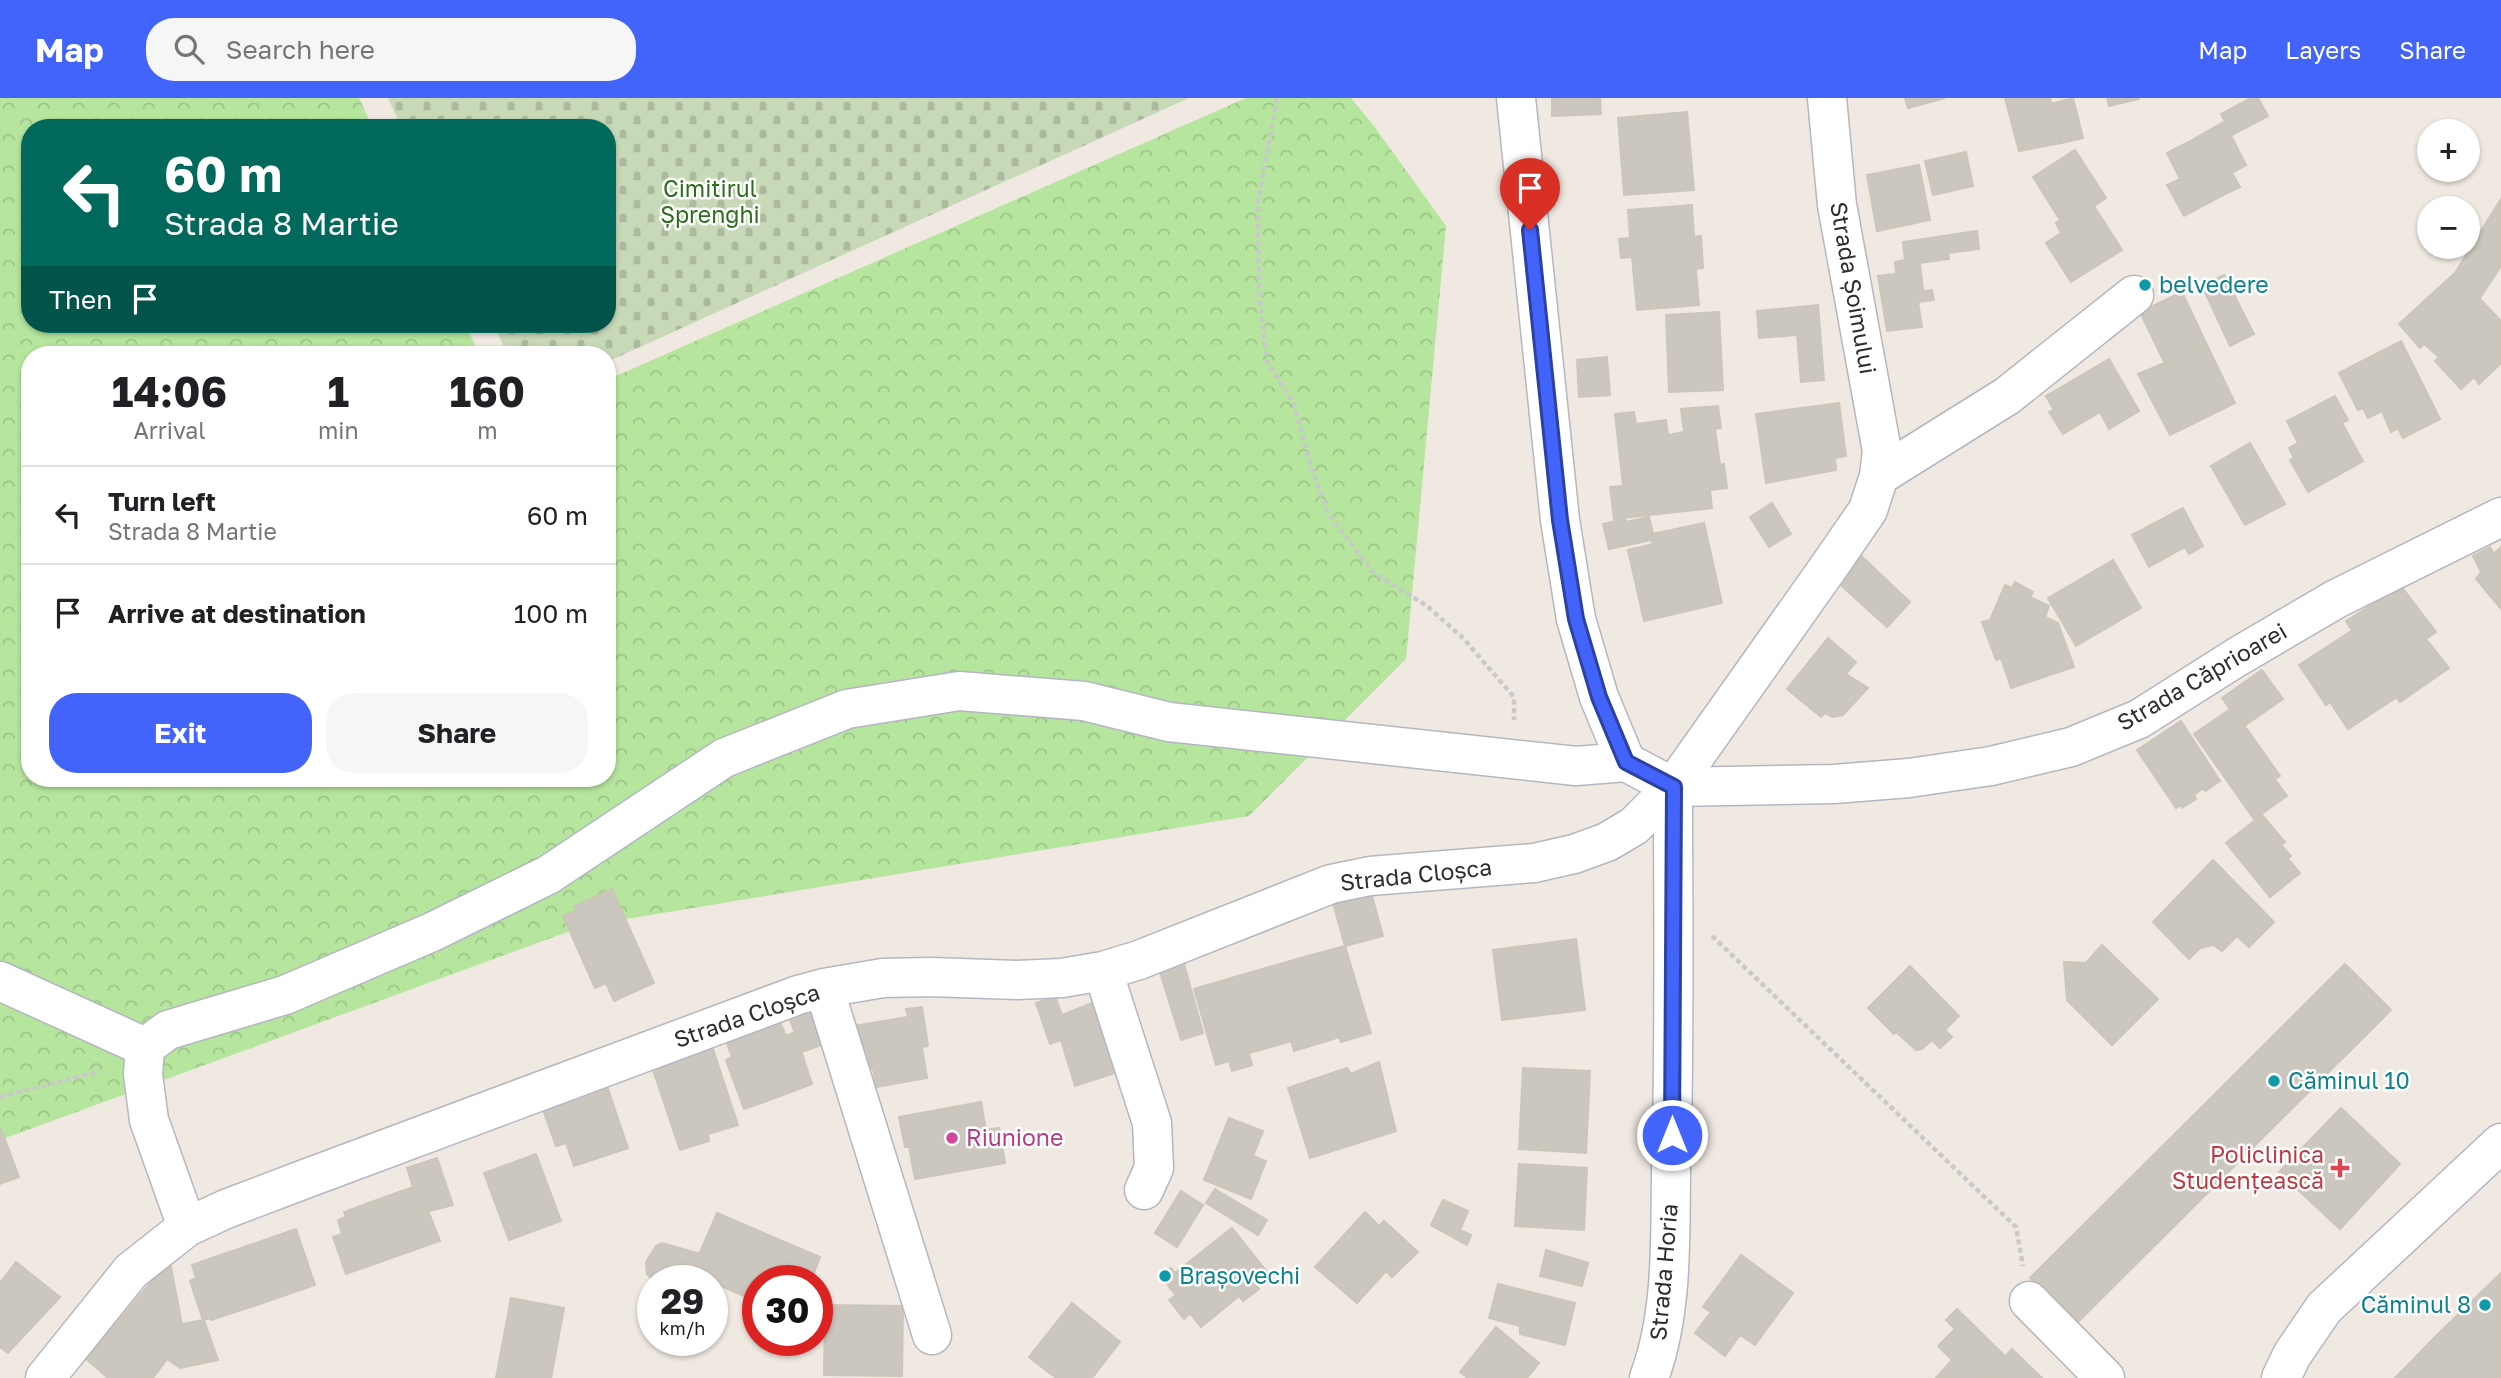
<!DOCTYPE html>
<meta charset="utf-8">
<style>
:root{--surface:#fff;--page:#f6f6f6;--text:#202124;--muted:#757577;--line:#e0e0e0;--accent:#4264fb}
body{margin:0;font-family:"Golos Text",sans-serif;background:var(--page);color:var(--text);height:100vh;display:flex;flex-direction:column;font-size:26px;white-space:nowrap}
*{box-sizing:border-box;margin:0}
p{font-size:23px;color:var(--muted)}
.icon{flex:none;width:38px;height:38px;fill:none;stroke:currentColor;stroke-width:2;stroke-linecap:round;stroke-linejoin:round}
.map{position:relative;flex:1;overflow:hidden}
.sheet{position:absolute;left:21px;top:248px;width:595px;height:441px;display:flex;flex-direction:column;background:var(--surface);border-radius:28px;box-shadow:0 2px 5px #0004}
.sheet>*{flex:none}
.hud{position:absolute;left:21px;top:21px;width:595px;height:214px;border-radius:28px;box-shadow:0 2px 5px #0004;background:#00695c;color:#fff;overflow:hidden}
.buttons{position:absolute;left:2417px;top:21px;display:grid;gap:14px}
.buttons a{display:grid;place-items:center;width:63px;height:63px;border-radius:50%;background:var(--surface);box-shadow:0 2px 5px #0004;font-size:35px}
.speed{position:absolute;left:637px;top:1167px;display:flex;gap:14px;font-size:35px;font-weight:700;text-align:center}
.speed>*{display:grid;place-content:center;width:91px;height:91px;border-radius:50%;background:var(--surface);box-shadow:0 2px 5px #0004;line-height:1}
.speed small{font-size:18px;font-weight:400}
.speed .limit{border:10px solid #d22;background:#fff;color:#111}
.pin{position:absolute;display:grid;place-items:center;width:60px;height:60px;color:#fff;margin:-72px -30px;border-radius:50% 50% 50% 0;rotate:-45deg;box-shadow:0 0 7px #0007}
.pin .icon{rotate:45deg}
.me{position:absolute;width:77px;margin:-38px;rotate:0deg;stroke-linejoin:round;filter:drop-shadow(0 0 5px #0008)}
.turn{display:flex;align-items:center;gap:24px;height:147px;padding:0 28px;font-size:32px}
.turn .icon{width:91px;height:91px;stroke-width:2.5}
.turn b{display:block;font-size:49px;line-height:60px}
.then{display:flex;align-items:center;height:66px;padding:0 28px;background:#0003;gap:14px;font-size:26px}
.eta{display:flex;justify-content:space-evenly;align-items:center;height:119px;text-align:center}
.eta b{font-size:42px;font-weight:700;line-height:49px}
.cta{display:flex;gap:14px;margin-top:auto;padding:14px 28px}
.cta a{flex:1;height:80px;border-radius:28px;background:var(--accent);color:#fff;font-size:28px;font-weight:700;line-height:80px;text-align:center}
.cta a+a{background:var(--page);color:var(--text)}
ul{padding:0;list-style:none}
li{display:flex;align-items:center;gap:21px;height:98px;padding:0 28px;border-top:2px solid var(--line)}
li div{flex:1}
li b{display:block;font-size:26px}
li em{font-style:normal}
header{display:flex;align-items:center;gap:42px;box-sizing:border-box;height:98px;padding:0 35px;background:var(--accent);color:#fff}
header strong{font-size:33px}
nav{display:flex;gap:38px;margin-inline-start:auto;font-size:24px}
.search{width:490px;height:63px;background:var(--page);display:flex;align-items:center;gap:18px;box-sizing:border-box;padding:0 24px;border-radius:28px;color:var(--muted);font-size:26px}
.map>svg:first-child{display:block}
.forest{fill:url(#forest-crowns)}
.cemetery{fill:url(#cemetery-stones)}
.building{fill:#cbc7bf;stroke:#cbc5ba;stroke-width:2}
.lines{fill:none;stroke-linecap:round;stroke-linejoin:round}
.minor-casing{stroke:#b4b7c1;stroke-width:41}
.path{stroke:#c9c9c9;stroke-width:4.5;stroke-dasharray:5 3.5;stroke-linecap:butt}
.minor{stroke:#fff;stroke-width:38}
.route-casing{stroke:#2b41a3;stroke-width:18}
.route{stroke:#4264fb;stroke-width:12}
.culture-dot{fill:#0f9aa8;stroke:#fff;stroke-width:2.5}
.hotel-dot{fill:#d1479c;stroke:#fff;stroke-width:2.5}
.health-dot{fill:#e0444e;stroke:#fff;stroke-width:2.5}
.labels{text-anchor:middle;stroke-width:5;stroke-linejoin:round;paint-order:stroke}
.park-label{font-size:23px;fill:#2c6e1b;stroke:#fff}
.culture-label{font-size:23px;fill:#0d838f;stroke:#fff;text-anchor:start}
.street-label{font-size:23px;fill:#2e2e2e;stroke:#fff}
.hotel-label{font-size:23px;fill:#b23c85;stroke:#fff;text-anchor:start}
.health-label{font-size:23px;fill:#be3a42;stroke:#fff;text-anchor:end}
</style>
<header>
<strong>Map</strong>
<div class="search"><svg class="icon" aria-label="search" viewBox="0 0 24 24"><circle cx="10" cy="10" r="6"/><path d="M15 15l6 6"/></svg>Search here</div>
<nav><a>Map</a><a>Layers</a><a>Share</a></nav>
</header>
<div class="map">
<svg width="2501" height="1280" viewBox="0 0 2501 1280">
<defs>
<pattern id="forest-crowns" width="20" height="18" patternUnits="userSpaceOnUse" patternTransform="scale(1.75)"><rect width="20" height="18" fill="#b6e59e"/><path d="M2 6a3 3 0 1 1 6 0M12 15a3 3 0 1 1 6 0" fill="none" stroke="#9dc588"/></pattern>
<pattern id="cemetery-stones" width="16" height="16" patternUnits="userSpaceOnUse" patternTransform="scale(1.75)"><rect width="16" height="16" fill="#c8d9b8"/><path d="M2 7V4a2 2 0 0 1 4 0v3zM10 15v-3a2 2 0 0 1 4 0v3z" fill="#acbb9e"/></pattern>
</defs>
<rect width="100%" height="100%" fill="#efe9e1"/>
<path class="forest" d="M0,0H359L373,30H30V226H465L480,257H30V681H607V282L1246,0H1351L1374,28L1446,128L1406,561L1249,718L584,828L0,1042Z"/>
<path class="cemetery" d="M388,0H1189L607,264V257H508L493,226H607V30H402Z"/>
<path class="building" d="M1552,0H1600L1601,16L1552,18Z
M1905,0H1945L1908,10Z
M2005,0H2050L2061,45L2019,53Z
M2073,0L2083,40L2061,45L2051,6Z
M2107,0H2139V1L2109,8Z
M2251,0H2258L2268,18L2232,37L2221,16Z
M1687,14L1694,92L1624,97L1618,20Z
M2224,24L2246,67L2232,75L2240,89L2225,96L2196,40Z
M2196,40L2225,96L2184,118L2167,87L2180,81L2167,55Z
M2075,52L2106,100L2094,108L2122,152L2071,184L2046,145L2061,135L2056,125L2060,122L2033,79Z
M1966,54L1973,88L1933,97L1925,63Z
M1919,67L1930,122L1877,133L1867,77Z
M2501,101V168L2480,200L2455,175Z
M1692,107L1694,139L1701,138L1703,170L1696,171L1699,207L1637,212L1632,159L1621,160L1619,141L1630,140L1628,112Z
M1977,133L1979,151L1948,155L1949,161L1920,165L1923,193L1932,192L1934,202L1918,204L1922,229L1887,233L1878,178L1896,176L1895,164L1905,162L1903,144Z
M2455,175L2501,223V265L2479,286L2474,279L2461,291L2435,263L2439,259L2424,246L2420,250L2399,226Z
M2224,177L2254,236L2230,248L2202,188Z
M2182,194L2207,247L2165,266L2140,214Z
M1818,207L1824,282L1801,284L1797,237L1759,240L1757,213Z
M1719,214L1723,292L1669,294L1666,217Z
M2401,243L2440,321L2403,340L2398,330L2391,334L2382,313L2368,320L2363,310L2358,312L2339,275Z
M2207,247L2235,305L2170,337L2138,276Z
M1607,259L1610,297L1579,299L1577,262Z
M2109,261L2139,313L2109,331L2100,314L2063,336L2049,314L2054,312L2046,298Z
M2335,298L2348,322L2342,325L2363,363L2308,394L2290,362L2294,360L2289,350L2298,345L2287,323Z
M1839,305L1846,358L1835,360L1836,372L1766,385L1756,316Z
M1718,308L1721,330L1715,331L1720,367L1724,366L1727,390L1710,392L1712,410L1614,421L1610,389L1623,388L1615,316L1634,314L1636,326L1666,322L1668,337L1684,334L1681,311Z
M2250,345L2285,406L2245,427L2211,368Z
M1772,405L1791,436L1769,449L1750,419Z
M2183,410L2203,448L2189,456L2185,449L2149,469L2132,437Z
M1649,419L1653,436L1650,439L1651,442L1609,451L1603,426L1625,421L1626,424Z
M1704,425L1722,505L1644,523L1628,452L1653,446L1650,439L1653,436Z
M2490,449L2494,456L2501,449V511L2476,481L2481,474L2473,458Z
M1857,454L1910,504L1887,529L1834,481Z
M2113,462L2141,510L2076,548L2048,500Z
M2015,484L2033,494L2030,499L2049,508L2045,519L2058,525L2074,569L2011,590L2001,560L1996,562L1982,524L1990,522L2005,487L2012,490Z
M2401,488L2436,534L2426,541L2449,570L2400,604L2346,523Z
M2353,532L2397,599L2348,631L2330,604L2326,607L2299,567Z
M1828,540L1856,564L1846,576L1868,590L1843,617L1833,619L1825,615L1821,619L1787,591Z
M2262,572L2283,601L2244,628L2232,610L2230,611L2222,600Z
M2232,610L2280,678L2275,681L2287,698L2254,721L2194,636Z
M2181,623L2220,683L2205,693L2203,690L2194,697L2196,701L2182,710L2180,707L2176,710L2137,652Z
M2262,717L2285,744L2281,747L2291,758L2288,761L2300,775L2270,799L2226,745Z
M2213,762L2274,824L2249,849L2237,838L2222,853L2213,847L2200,850L2189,861L2153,824Z
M1369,787L1383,838L1345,848L1331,798Z
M612,791L654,885L614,903L606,885L595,890L563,818L577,812L575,808Z
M1576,841L1585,912L1502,922L1493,852Z
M2102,847L2158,901L2112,947L2067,902L2064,864L2086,865Z
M1345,848L1371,935L1341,944L1339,939L1327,943L1304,859Z
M1180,851L1203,935L1181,942L1155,858Z
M1304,859L1327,943L1294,953L1291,943L1285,945L1269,869Z
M2345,866L2391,912L2076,1226L2030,1180Z
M1910,868L1959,918L1945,932L1952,939L1940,950L1932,942L1922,951L1916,952L1896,934L1894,936L1868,910Z
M1269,869L1285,945L1249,955L1228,881Z
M1228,881L1252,967L1232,973L1229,963L1216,967L1194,891Z
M1055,898L1062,917L1097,903L1121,973L1075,988L1061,942L1050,946L1036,905Z
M807,906L822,947L802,954L786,911Z
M922,909L928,948L922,949L927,980L876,989L873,970L861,972L853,928L908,919L906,911Z
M778,920L786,938L795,934L812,986L778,999L752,930Z
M752,930L778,999L744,1011L726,962L732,959L725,940Z
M711,945L738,1027L708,1036L709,1043L680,1052L651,966Z
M1379,964L1396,1033L1310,1060L1288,990L1347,970L1351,976Z
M1523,970L1590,973L1586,1055L1519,1051Z
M605,982L628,1050L574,1068L566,1045L556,1048L543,1012Z
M981,1004L986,1032L999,1030L1005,1065L915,1081L909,1049H905L899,1019Z
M2341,1010L2400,1066L2340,1131L2279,1074Z
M1229,1020L1263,1033L1253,1058L1266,1063L1251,1101L1204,1082Z
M0,1028L19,1079L0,1086Z
M536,1056L561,1123L509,1142L484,1075Z
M437,1060L453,1107L421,1115L407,1070Z
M1519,1066L1587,1070L1584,1132L1515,1128Z
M413,1089L421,1115H429L440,1143L397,1158L379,1101Z
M1215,1091L1267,1122L1258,1137L1206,1105Z
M1181,1093L1203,1107L1177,1149L1155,1135Z
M379,1101L397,1158L346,1176L333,1139L342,1136L338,1122L346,1119L344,1114Z
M1443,1102L1468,1113L1460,1132L1471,1137L1467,1147L1431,1127Z
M1365,1114L1379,1128L1384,1123L1418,1154L1392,1179L1386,1173L1357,1205L1315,1169Z
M717,1115L820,1159L811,1183H758V1204L691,1175Z
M1232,1130L1268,1175L1254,1186L1259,1191L1243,1203L1239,1198L1201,1229L1190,1215L1184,1221L1169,1202L1176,1197L1160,1178L1171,1170L1175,1175Z
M296,1131L315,1187L260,1206L244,1149Z
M662,1145L700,1156L691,1175L681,1170L671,1183H655L651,1180L647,1176L646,1164L656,1148Z
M244,1149L260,1206L211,1222L210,1220L203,1222L190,1183L196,1180L192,1167Z
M1546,1152L1588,1165L1582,1188L1540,1178Z
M1741,1157L1793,1195L1755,1247L1740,1237L1725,1258L1695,1235L1711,1214L1703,1209Z
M16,1164L60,1199L8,1255L0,1249V1185Z
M170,1164L182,1226L180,1270L167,1261L153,1280H108L86,1261L157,1177Z
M2501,1175V1280H2395L2435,1239Z
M1498,1186L1575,1205L1565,1247L1520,1236V1228L1489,1220Z
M511,1200L564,1210L551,1280H496Z
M1072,1205L1120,1244L1092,1280H1056L1029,1259Z
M825,1207L903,1208L902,1278L824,1277Z
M1957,1211L2005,1258L1985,1280H1936L1952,1262L1938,1248L1955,1231L1946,1222Z
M204,1222L218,1262L180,1270L182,1226Z
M1496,1229L1539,1265L1527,1280H1468L1460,1274Z
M2012,1251L2042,1280H1985Z"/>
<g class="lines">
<g class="minor-casing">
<path id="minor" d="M1516,0L1560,422L1576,521L1599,599L1626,664L1673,689L1834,686L1909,680L1991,668L2071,649L2139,621L2237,559L2336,501L2501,419
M1879,378L2007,298L2134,197
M1103,873L1152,1025L1154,1070L1144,1092
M0,883L145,949
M824,890L932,1237
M187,1129L149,1022L143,976L145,949L168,932L285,897L432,834L548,777L724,660L847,611L959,593L1084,603L1169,624L1576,668L1626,664
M2029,1203L2105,1280
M45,1280L131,1173L187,1129L226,1111L305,1081L798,897L824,890L883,880L931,879L1017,882L1062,880L1103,873L1139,862L1331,786L1370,778L1534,765L1574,756L1607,744L1634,728L1673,689L1828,470L1868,412L1879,378L1882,353L1837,107L1827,0
M1649,1280C1673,1216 1670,1143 1671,1076C1675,947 1673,818 1673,689
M2281,1280L2292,1257L2324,1210L2501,1045"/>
</g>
<path class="path" d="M1277,0L1258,104L1259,193L1267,263L1294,306L1310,366L1328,415L1374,475L1427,508L1462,539L1514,599V622
M1712,838L2016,1129L2023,1168
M0,999L101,973"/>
<use href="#minor" class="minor"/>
</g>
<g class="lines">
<g class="route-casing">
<path id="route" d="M1530,132L1560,422L1576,521L1599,599L1626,664L1674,689L1672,1037"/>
</g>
<use href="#route" class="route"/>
</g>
<g class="culture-dot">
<circle cx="2145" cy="187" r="7"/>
<circle cx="2274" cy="983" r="7"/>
<circle cx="1165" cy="1178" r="7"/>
<circle cx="2485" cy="1207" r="7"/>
</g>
<circle class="hotel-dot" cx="952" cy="1040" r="7"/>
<path class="health-dot" d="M2336.5 1059.5h7v7h7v7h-7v7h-7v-7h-7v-7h7z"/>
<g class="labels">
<g class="park-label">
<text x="710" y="99">Cimitirul<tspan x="710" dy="26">Șprenghi</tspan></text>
</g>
<g class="culture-label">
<text x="2159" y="195">belvedere</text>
<text x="2288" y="991">Căminul 10</text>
<text x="1179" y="1186">Brașovechi</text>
<text x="2471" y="1215" text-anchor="end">Căminul 8</text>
</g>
<g class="street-label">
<text transform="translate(1853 190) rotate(80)" y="8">Strada Șoimului</text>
<text transform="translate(2202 579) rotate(-30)" y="8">Strada Căprioarei</text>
<text transform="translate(1416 777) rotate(-6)" y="8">Strada Cloșca</text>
<text transform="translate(747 918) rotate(-19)" y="8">Strada Cloșca</text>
<text transform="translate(1664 1174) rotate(-85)" y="8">Strada Horia</text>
</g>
<g class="hotel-label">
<text x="966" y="1048">Riunione</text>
</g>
<g class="health-label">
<text x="2324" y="1065">Policlinica<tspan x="2324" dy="26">Studențească</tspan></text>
</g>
</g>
</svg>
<div class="buttons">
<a>+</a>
<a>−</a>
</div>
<div class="speed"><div>29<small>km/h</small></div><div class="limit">30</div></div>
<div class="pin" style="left:1530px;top:132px;background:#d93025"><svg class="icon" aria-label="arrive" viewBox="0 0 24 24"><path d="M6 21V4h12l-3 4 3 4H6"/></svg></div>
<svg class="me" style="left:1672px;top:1037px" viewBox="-20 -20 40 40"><circle r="17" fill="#4264fb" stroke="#fff" stroke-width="3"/><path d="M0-11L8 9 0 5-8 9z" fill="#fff"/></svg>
<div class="hud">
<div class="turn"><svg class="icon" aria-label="left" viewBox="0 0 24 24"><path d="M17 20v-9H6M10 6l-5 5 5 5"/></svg><div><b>60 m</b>Strada 8 Martie</div></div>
<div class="then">Then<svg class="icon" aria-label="arrive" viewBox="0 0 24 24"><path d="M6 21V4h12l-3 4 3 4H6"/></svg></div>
</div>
<section class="sheet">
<div class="eta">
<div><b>14:06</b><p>Arrival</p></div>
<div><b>1</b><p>min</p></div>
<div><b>160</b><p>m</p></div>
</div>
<ul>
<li><svg class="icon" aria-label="left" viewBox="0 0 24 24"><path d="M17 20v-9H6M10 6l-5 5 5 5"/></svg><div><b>Turn left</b><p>Strada 8 Martie</p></div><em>60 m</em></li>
<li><svg class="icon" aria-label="arrive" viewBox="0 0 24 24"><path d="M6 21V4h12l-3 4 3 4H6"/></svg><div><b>Arrive at destination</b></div><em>100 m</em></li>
</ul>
<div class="cta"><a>Exit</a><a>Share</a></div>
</section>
</div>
